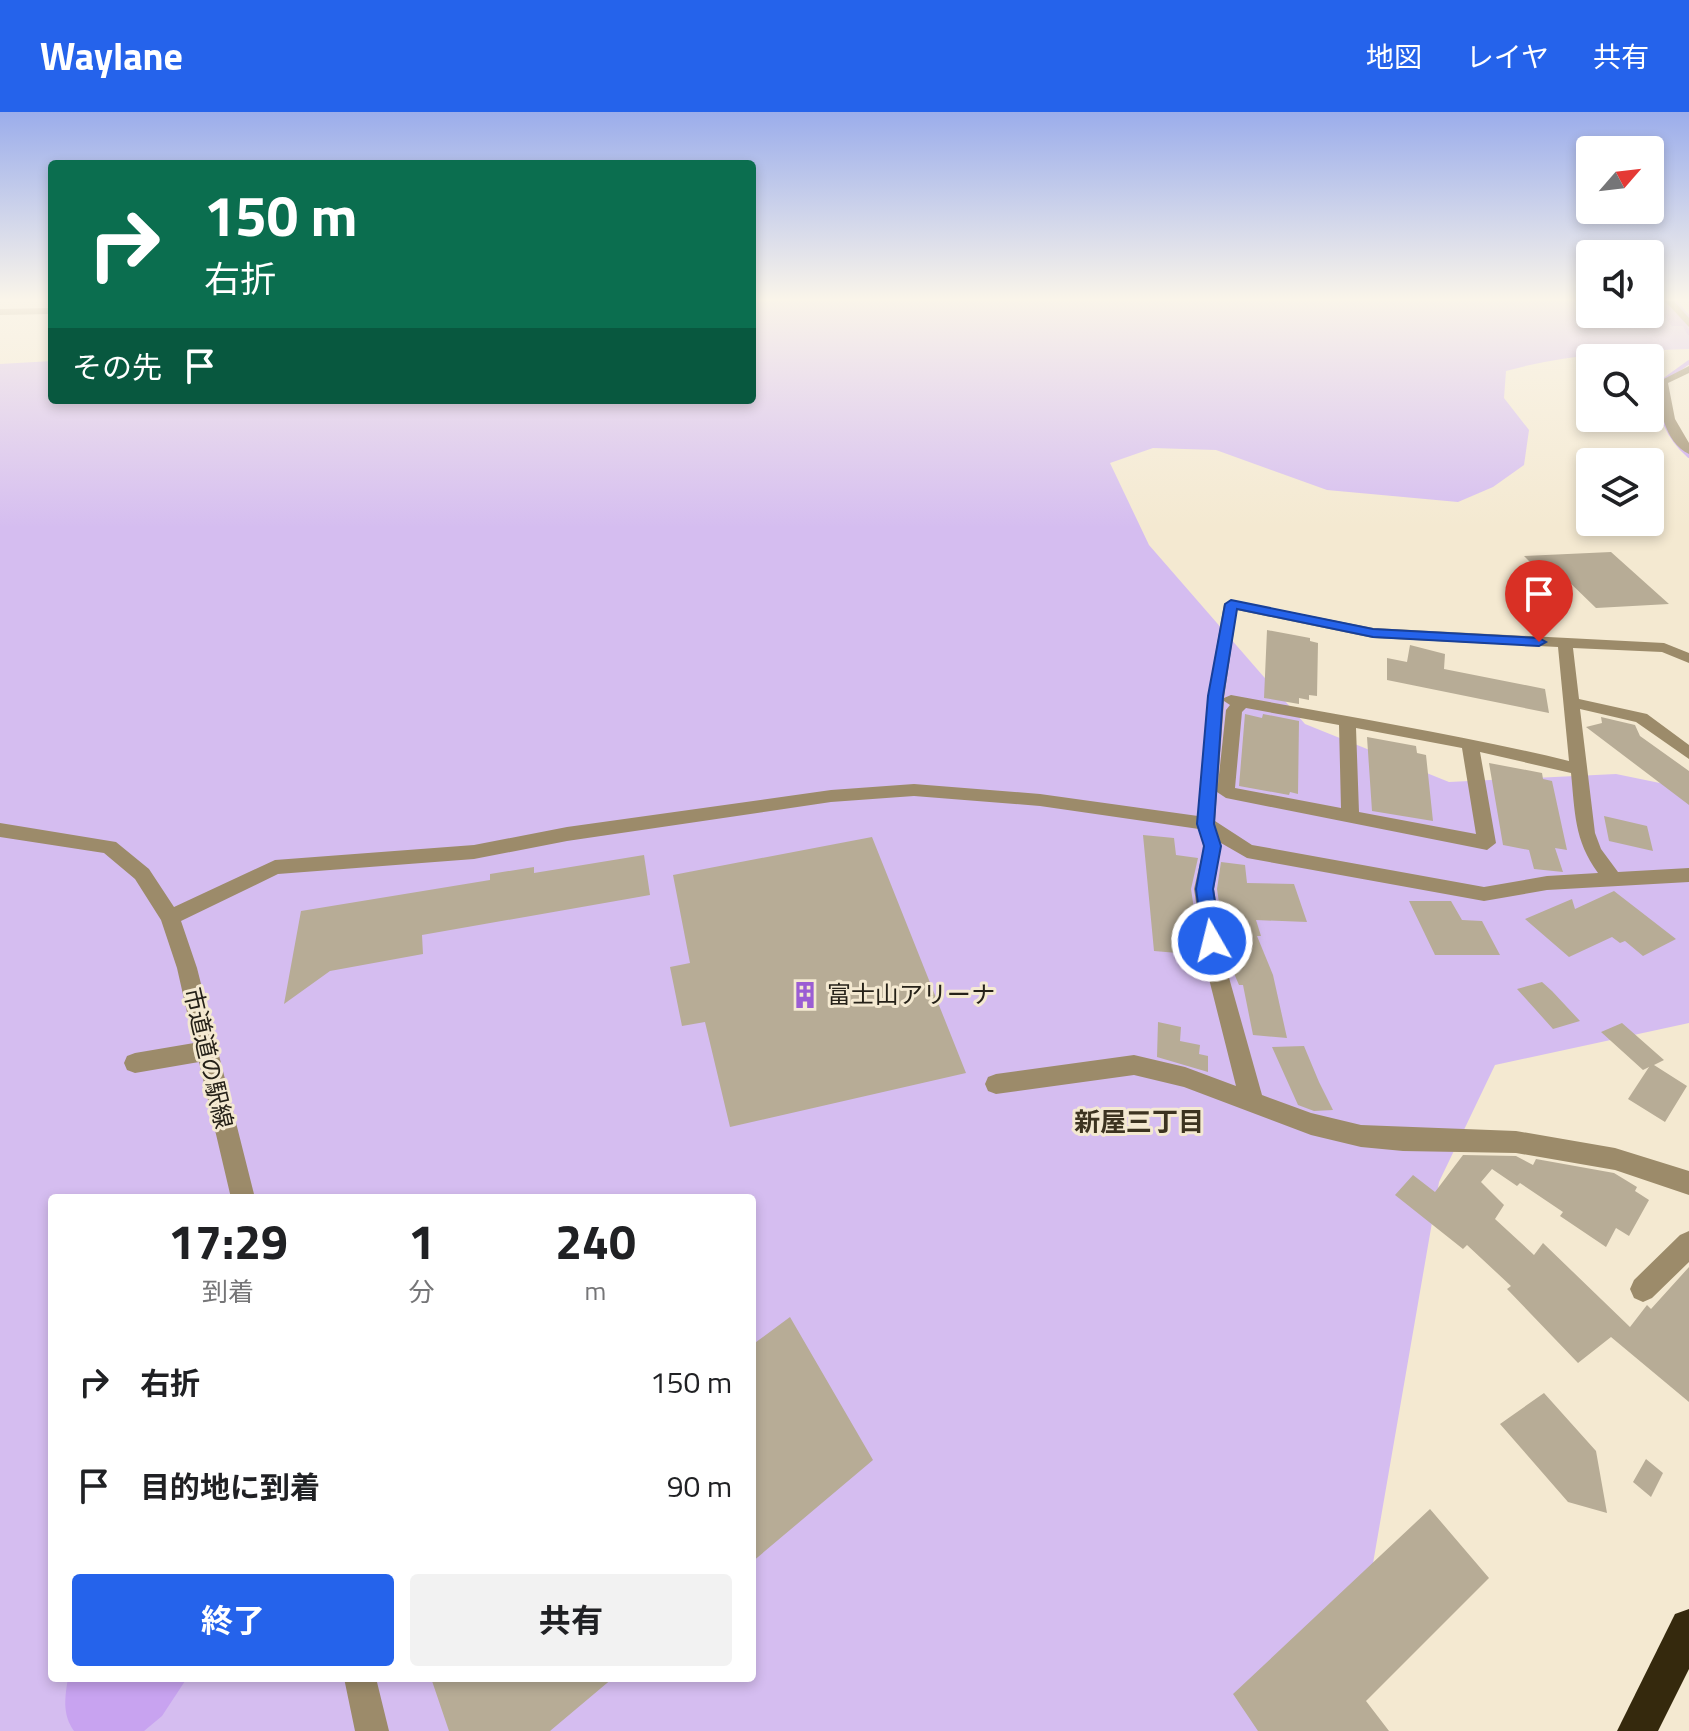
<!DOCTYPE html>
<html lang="ja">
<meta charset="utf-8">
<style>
:root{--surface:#fff;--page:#f2f2f2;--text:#202124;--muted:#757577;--accent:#2563eb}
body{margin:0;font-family:"Titillium Web","Noto Sans JP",sans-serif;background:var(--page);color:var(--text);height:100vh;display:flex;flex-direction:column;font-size:30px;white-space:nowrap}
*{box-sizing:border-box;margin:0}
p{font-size:26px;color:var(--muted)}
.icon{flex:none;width:44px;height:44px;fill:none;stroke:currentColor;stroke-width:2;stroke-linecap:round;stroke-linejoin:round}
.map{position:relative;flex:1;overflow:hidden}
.sheet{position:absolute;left:48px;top:1082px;width:708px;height:488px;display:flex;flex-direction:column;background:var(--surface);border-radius:8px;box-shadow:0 4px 12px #0003}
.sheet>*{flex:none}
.top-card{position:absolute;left:48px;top:48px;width:708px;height:244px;border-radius:8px;box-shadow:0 4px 12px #0003;background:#0b6e4f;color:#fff;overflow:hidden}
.needle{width:52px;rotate:62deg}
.fabs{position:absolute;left:1576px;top:24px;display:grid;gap:16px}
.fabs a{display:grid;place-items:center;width:88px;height:88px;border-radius:8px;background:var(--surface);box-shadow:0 4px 12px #0003;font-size:40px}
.pin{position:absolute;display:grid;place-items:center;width:68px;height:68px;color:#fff;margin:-82px -34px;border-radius:50% 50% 50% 0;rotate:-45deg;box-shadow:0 0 8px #0007}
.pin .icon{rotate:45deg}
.me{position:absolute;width:88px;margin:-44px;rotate:352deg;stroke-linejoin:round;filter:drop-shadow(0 0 6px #0008)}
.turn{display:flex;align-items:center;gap:28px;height:168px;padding:0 24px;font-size:36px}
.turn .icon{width:104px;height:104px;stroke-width:2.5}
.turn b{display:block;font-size:56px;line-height:68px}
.then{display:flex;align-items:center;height:76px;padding:0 24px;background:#0003;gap:16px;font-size:30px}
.eta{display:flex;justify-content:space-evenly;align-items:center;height:136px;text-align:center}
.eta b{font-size:48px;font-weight:700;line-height:56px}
.button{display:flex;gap:16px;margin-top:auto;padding:16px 24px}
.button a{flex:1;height:92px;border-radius:8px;background:var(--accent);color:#fff;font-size:32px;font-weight:700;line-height:92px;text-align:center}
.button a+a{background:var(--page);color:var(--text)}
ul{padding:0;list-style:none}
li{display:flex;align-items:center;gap:24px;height:104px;padding:0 24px}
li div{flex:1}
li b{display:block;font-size:30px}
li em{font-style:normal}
header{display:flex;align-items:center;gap:48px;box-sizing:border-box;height:112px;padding:0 40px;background:var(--accent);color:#fff}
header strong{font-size:38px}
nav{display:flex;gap:44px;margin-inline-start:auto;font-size:28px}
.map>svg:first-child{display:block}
.green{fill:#d5bdf0;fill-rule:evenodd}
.water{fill:#c8a3f0}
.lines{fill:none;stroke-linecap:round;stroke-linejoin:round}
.stream{stroke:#c8a3f0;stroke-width:4}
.river{fill:#c8a3f0;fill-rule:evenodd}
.building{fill:#b7ac96}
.minor{fill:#9c8b6a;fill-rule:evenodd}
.highway{fill:#35290d;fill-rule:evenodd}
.route{fill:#2563eb;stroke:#184099;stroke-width:2}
.labels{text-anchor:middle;stroke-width:6;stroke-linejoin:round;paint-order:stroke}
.poi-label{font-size:24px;fill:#252118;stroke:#f4e9d1;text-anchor:start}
.street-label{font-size:24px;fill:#252118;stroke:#f4e9d1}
.neighbourhood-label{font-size:26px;font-weight:bold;fill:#3c3320;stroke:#f4e9d1}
</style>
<header>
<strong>Waylane</strong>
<nav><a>地図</a><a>レイヤ</a><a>共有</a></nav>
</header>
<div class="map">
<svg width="1689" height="1619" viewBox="0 0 1689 1619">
<rect width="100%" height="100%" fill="#f4e9d1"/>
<path class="green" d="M752,189H1590V202H1650V198L1689,214V237C1626,239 1567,242 1506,259L1504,286L1529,318L1524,353L1493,375L1458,390L1327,378L1216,338L1153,336L1110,351L1149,433L1305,612L1449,670L1616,662L1689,677V911L1495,953L1439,1070L1344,1619H0V252L52,249V288H752ZM52,1086H752V1566H52Z"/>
<path class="water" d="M68,1566H187L162,1604L144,1619H74C62,1602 65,1585 68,1566Z"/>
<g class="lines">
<path class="stream" d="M1685,214L1689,221
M1689,250L1657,273C1659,302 1667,325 1689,344"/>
<path class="river" d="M1653,189H1677L1689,203V214H1672Z"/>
</g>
<path class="building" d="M1611,440L1669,492L1596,496L1564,465H1545L1524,444Z
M1267,518L1310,526V529L1318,531L1317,584L1309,583V588L1299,586V592L1264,586Z
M1410,533L1445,542L1444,557L1545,577L1549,601L1387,568V546L1407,550Z
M1245,602L1262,606L1263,602L1299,609L1298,682L1290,680L1289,683L1239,674Z
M1601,605L1635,613L1640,624L1689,659V693L1586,615L1602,611Z
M1367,625L1416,634L1417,641L1426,643L1433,709L1372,699Z
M1489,651L1542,661L1543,667L1552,669L1567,738L1555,736L1563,760L1534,757L1529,738L1503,733Z
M1604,704L1647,714L1653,739L1609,729Z
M1143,723L1174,726L1176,743L1198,746L1191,777L1201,843L1154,839Z
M872,725L966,961L730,1015L705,910L682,914L670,855L690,851L673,763Z
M644,743L650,783L422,823L423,842L330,859L284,892L301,799L490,768V762L534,755V761Z
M1221,750L1245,753L1247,771L1294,772L1307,810L1256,808L1261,824H1257L1273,863L1287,926L1253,923L1243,873H1239L1227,845L1217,777Z
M1614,779L1676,827L1643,844L1625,829L1620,831L1612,825L1569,845L1525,807L1572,787L1575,797Z
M1409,789H1451L1462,808L1482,809L1500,843H1435Z
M1542,870L1552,879L1580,909L1553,917L1517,877Z
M1158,910L1181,915L1180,929L1200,933L1199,942L1208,944V960L1157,945Z
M1622,911L1664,948L1654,953L1687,974L1665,1010L1628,987L1649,955L1643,958L1601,920Z
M1304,934L1319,970L1333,998L1314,999L1298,993L1272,935Z
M1463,1043L1516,1044L1533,1053L1536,1047L1614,1061L1637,1075L1635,1079L1649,1088L1629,1124L1616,1116L1606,1135L1560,1104L1563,1100L1520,1071L1517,1074L1492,1057L1481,1070L1504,1093L1495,1107L1534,1143L1543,1131L1630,1215L1647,1193L1651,1197L1689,1155V1290L1611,1225L1578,1251L1507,1177L1511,1174L1467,1133L1463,1137L1395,1083L1413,1063L1435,1080Z
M790,1205L873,1348L752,1450V1233Z
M1544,1281L1596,1339L1607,1401L1568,1390L1500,1312Z
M1646,1347L1663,1361L1651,1385L1633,1370Z
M1430,1397L1489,1466L1366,1589L1389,1619H1258L1233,1582Z
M431,1566H613L550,1619H449Z"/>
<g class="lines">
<path class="minor" d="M1665,189H1674L1689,206V215Z
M52,196V202L0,203V197Z
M1689,254V261L1668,271L1675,307L1689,331V342C1664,330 1659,295 1658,270Z
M1231,488L1373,516L1664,531L1689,541V551L1662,540L1573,536L1579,587L1647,602L1689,633V647L1636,610L1580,597L1595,721L1601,737L1618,760L1689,756V770L1547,778L1484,789L1247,746L1221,731L1214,777L1226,855L1262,983L1311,1001L1361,1013L1516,1019L1615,1036L1689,1059V1083L1615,1058L1516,1041L1403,1039L1361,1035L1311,1023L1184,975L1134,963L996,982L988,979L985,972L988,965L996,962L1134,943L1185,955L1236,974L1206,855L1194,777L1204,734L1199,717L1040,694L914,684L831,690L567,729L474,747L278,762L181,809L197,856L255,1086H231L199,950L135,961L127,958L124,951L127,944L135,941L194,931L177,856L161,808L135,767L104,741L0,725V711L116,730L149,757L174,795L275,748L474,733L567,715L831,678L914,672L1040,682L1198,704L1208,584L1224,492ZM1237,498L1373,526L1558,535L1569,649C1458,622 1344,604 1231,583L1224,586ZM1224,589L1230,593L1226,598L1218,672ZM1246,596L1339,613L1341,696L1235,676L1242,600ZM1356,616L1462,636L1476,722L1359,700ZM1480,640L1571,661C1575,700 1574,728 1598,761L1547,764L1484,775L1252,733L1215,709L1217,680L1226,686L1487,738L1496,731Z
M1689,1119V1150L1652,1186L1643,1190L1634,1186L1630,1177L1634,1168L1680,1123Z
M344,1566H376L389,1619H355Z"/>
<path class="highway" d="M1689,1497V1557L1658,1619H1617L1675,1502Z"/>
</g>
<linearGradient id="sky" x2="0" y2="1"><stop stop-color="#9badeb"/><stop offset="0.45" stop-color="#faf5ea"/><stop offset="1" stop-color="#faf5ea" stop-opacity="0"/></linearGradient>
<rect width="1689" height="416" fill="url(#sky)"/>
<path class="route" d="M1231,488L1373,517L1539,526L1546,530L1539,534L1373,525L1237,497L1223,584L1214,712L1221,734L1213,777L1221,829L1212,837L1203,829L1196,777L1204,734L1197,712L1208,584L1225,492Z"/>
<defs>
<g id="building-bare" transform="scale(2.16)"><path d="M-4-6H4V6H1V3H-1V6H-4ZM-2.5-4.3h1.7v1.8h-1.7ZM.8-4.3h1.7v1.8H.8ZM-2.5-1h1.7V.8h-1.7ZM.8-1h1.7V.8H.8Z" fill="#9b5dd3" stroke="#f4e9d1" stroke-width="2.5" paint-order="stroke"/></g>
</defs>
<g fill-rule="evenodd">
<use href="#building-bare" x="805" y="883"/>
</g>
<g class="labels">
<g class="poi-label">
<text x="827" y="891">富士山アリーナ</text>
</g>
<g class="street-label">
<text transform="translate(208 946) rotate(77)" y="8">市道道の駅線</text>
</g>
<g class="neighbourhood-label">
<text x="1139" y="1019">新屋三丁目</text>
</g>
</g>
</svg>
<div class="fabs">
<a><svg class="needle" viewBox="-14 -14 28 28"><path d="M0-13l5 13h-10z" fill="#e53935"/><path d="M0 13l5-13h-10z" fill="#757577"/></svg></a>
<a><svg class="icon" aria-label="sound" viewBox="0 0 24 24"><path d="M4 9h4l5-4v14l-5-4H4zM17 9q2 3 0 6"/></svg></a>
<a><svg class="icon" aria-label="search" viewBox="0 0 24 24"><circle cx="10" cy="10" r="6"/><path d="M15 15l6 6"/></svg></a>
<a><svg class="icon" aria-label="layers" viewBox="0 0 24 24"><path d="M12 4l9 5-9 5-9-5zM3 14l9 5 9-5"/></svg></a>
</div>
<div class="pin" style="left:1539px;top:530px;background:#d93025"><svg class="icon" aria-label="arrive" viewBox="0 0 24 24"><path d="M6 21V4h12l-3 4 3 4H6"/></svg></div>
<svg class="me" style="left:1212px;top:829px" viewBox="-20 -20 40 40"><circle r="17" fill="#2563eb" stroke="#fff" stroke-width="3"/><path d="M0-11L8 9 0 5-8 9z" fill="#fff"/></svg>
<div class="top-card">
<div class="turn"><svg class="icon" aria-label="right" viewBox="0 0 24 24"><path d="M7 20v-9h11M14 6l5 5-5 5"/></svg><div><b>150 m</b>右折</div></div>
<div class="then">その先<svg class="icon" aria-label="arrive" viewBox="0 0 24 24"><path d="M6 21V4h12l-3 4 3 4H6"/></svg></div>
</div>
<section class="sheet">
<div class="eta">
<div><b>17:29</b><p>到着</p></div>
<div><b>1</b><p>分</p></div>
<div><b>240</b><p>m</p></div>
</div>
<ul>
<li><svg class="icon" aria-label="right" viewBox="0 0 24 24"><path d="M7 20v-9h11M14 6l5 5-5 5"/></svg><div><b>右折</b></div><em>150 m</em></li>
<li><svg class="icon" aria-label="arrive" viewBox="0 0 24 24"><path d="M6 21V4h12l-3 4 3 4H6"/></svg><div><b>目的地に到着</b></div><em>90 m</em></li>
</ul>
<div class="button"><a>終了</a><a>共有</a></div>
</section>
</div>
